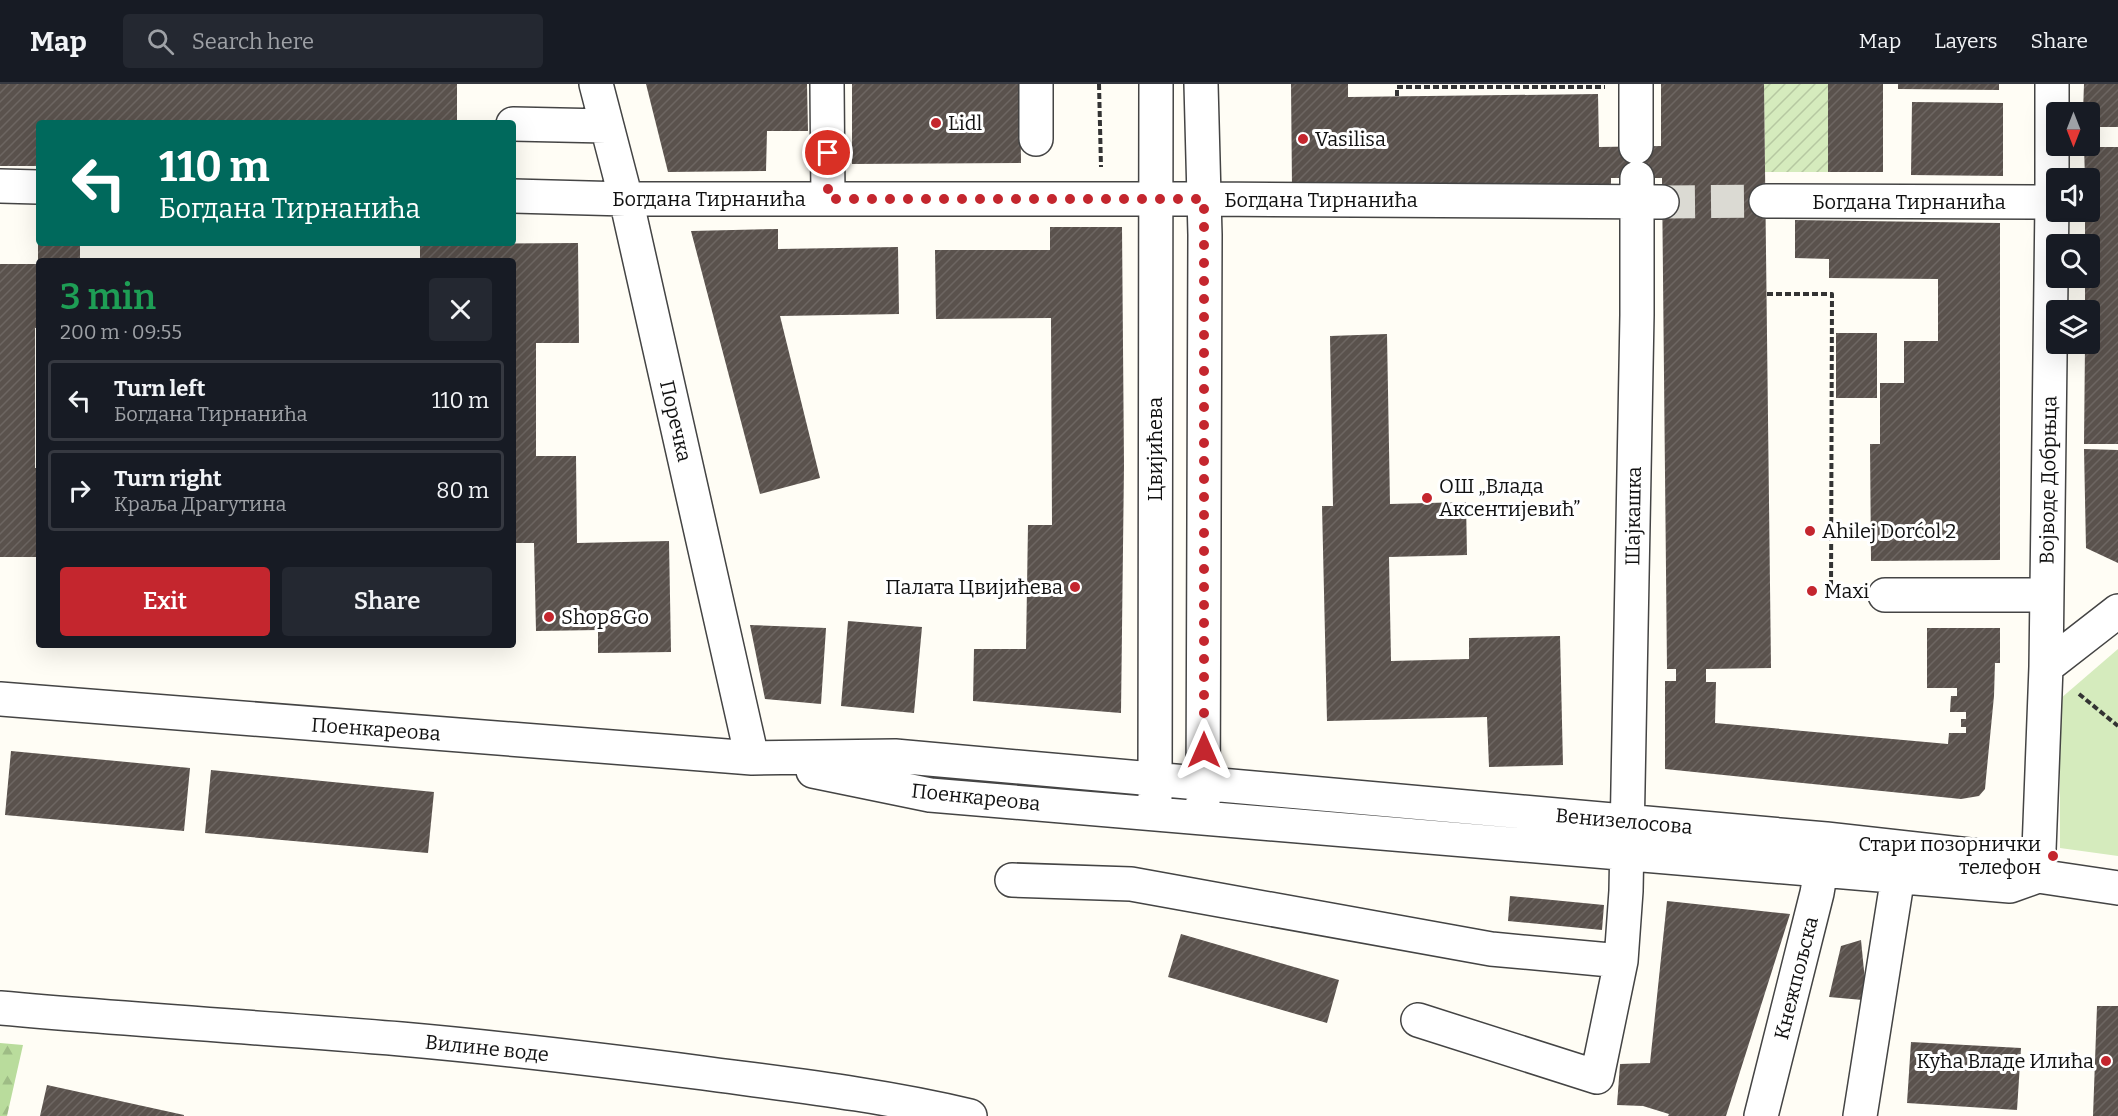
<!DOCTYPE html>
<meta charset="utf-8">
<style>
:root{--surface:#171b24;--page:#242831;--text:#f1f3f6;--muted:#9ea1a6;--line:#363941;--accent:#c4262e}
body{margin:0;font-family:Bitter,serif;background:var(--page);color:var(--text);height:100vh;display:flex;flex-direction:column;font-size:22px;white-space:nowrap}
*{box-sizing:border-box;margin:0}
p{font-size:20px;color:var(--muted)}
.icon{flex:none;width:33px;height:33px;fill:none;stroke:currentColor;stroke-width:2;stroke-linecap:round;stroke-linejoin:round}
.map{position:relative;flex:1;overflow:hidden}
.details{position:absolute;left:36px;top:174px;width:480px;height:390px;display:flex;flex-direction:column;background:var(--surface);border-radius:6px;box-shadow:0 6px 24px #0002}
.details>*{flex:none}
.hud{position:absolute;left:36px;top:36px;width:480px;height:126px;border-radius:6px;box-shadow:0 6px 24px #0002;background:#00695c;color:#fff;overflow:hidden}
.needle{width:39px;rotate:180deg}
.controls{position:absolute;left:2046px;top:18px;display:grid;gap:12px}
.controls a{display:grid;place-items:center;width:54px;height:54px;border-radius:6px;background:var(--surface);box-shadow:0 6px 24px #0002;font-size:30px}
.pin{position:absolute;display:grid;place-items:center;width:51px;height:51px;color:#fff;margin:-26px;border:3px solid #fff;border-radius:50%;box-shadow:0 2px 6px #0007}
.me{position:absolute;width:66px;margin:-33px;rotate:0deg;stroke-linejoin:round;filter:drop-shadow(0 0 4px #0008)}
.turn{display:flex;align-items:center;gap:21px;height:126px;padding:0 24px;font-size:27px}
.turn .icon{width:78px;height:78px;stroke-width:2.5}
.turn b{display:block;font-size:42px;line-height:51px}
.round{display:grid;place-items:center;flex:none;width:63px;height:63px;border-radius:6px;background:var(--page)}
.overview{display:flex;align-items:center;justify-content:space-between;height:102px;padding:0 24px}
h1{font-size:36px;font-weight:600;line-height:45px;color:#1e9e55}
.action{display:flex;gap:12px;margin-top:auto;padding:12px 24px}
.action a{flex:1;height:69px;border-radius:6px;background:var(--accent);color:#fff;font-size:24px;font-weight:600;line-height:69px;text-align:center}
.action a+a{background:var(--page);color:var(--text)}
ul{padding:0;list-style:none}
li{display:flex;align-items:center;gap:18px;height:81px;margin:0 12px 9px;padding:0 12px;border:3px solid var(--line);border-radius:6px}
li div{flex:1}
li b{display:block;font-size:22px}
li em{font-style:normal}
header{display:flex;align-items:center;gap:36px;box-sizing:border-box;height:84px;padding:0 30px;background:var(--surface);border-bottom:2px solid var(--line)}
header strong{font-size:28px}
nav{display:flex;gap:33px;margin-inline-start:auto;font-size:21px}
.search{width:420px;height:54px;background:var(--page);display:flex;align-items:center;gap:15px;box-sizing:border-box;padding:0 21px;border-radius:6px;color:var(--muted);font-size:22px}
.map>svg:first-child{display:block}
.forest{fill:url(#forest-firs)}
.park{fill:#d5ebbd}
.garden{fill:url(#garden-furrows)}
.building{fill:url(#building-hatch)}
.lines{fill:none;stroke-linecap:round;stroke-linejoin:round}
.minor-tunnel{stroke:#dbdad3;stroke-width:33;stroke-dasharray:33 16;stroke-linecap:butt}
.minor-casing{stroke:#444;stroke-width:36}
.path{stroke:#333;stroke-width:4;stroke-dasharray:6 3;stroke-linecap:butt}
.minor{stroke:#fff;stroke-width:33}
.route{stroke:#c4262e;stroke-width:10;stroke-dasharray:0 18}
.poi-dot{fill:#c4262e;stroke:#fff;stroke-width:2}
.labels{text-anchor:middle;stroke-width:6;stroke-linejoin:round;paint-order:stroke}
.poi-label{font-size:20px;fill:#111;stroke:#fff;text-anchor:start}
.street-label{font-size:20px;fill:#111;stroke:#fff}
</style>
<header>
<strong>Map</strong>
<div class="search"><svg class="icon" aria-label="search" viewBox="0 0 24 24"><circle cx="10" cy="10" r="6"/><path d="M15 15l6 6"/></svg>Search here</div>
<nav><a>Map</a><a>Layers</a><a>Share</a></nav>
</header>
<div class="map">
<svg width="2118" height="1032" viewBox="0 0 2118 1032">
<defs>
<pattern id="forest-firs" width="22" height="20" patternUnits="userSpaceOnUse" patternTransform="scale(1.5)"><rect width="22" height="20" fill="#b9dc9c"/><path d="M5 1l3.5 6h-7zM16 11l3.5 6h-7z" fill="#9ebc85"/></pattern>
<pattern id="garden-furrows" width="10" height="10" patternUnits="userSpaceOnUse" patternTransform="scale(1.5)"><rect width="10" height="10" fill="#d5ebbd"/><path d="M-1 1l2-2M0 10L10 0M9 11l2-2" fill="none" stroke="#b6c8a1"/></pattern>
<pattern id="building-hatch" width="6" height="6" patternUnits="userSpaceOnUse" patternTransform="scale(1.5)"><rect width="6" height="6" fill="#5a524d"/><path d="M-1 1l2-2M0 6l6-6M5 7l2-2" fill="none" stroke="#6d6662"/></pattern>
</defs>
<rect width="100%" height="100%" fill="#fffdf5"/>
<path class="forest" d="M0,959L23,961L7,1032H0Z"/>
<path class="park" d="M2118,565V772L2060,764V615Z"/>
<path class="garden" d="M1764,0H1828V88H1765Z"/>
<path class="building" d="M0,0H457V39H39V82H0Z
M646,0H807L808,47H767L766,87L668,88Z
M852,0H1020L1021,79L852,80Z
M1291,0H1348V13L1598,10L1599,63L1661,62V0H1764L1771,584L1706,585V598H1716L1715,639L1948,660L1949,649H1966V643H1961V635H1966V628H1950L1951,612H1957V604H1927V544H2000V579H1995L1994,612L1986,694L1985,705L1979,712L1961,715L1665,685V597H1676V585H1667L1662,94H1611V100H1598L1292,104Z
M1828,0H1883V88H1828Z
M1898,0H1999V6L1898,5Z
M2084,0H2118V43H2090V28H2083Z
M1912,18L2003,19V92L1911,91Z
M2084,63H2118V360H2084L2085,260H2090V226H2085V194H2090V160H2085V128H2090V94H2085Z
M1795,136L2000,139V476L1871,477L1870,360H1880V299H1904V257H1938V195L1829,194V175L1795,174Z
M1050,143H1122L1124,381L1121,629L973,617L974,565H1026L1028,441H1052L1051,234L936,235L935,166H1050Z
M778,145V165L898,163L899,230L780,232L820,394L760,410L691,147Z
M38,159H80V177H38Z
M578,159L579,259H536V372H576L577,459L669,457L671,568L598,569V546L536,547L534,459H513V177H420V160Z
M0,180H39V244H35V384H39V473H0Z
M1836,249H1877V314H1836Z
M1387,250L1390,420L1466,418L1467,471L1389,473L1391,577L1469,575V554L1560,552L1563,681L1489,683L1487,633L1327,637L1322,422H1333L1330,252Z
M2084,365L2118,366V479L2086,464Z
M848,537L922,543L914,629L841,622Z
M750,541L826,544L821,620L765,615Z
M11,667L190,684L184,747L5,731Z
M211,686L434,708L428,769L205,749Z
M1510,812L1604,821L1602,846L1508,837Z
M1667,817L1790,830L1726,1032H1668L1669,1030L1643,1022L1617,1021L1620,980L1650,979Z
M1181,850L1339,896L1327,939L1168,893Z
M1861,856L1865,897L1874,917L1829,913L1841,862Z
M2097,922H2118V1032H2093Z
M1911,958L2021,964L2017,1026L1907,1019Z
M47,1001L184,1031V1032H40Z"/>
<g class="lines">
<path class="minor-tunnel" d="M1662,118L1766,117"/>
<g class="minor-casing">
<path id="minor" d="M596,0L626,115L752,674
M827,0L828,115
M1036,0V55
M1201,0L1205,151L1203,721
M1636,0V63
M513,40L606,42
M0,102L38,103
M513,112L626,115H1204L1662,118
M1766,117L2052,118
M1885,511H2046
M2046,583L2118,527
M0,615L752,674L895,672L1826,755L2014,776L2038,792L2118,804
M813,687L930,711L2010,802L2038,792
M1155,717L1156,0
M2038,792L2046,583L2052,118V0
M1012,796L1131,800L1491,865L1621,877
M0,924C134,936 268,944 401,955C502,964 603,976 703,989C793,1001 882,1011 970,1032
M1418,936L1597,993L1621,877L1626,807L1637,231V94
M1761,1032L1817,809L1825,762
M1860,1032L1898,792"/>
</g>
<path class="path" d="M1099,0L1101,83
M1397,12V3H1605
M1767,210H1832L1831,511H1854
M2079,610L2118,642"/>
<use href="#minor" class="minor"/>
</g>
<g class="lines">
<path class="route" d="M828,69V115H1204V666"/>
</g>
<g class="poi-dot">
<circle cx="936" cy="39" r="6"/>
<circle cx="1303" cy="55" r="6"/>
<circle cx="1427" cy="414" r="6"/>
<circle cx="1810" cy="447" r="6"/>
<circle cx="1075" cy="503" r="6"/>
<circle cx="1812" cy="507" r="6"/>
<circle cx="549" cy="533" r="6"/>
<circle cx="2053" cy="772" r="6"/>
<circle cx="2106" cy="977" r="6"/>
</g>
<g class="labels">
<g class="poi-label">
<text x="948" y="46">Lidl</text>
<text x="1315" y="62">Vasilisa</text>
<text x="1439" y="409">ОШ „Влада<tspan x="1439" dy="23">Аксентијевић”</tspan></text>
<text x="1822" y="454">Ahilej Dorćol 2</text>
<text x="1063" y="510" text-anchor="end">Палата Цвијићева</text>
<text x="1824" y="514">Maxi</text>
<text x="561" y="540">Shop&amp;Go</text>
<text x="2041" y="767" text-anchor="end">Стари позорнички<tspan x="2041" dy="23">телефон</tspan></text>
<text x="2094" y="984" text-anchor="end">Кућа Владе Илића</text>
</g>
<g class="street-label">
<text x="709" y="122">Богдана Тирнанића</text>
<text x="1321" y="123">Богдана Тирнанића</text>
<text x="1909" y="125">Богдана Тирнанића</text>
<text transform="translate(676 337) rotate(77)" y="7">Поречка</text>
<text transform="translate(1155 365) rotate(-90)" y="7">Цвијићева</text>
<text transform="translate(2048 396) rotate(-89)" y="7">Војводе Добрњца</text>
<text transform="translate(1633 432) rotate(-89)" y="7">Шајкашка</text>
<text transform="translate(376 645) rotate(4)" y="7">Поенкареова</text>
<text transform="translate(976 713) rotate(6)" y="7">Поенкареова</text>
<text transform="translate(1624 737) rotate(5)" y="7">Венизелосова</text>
<text transform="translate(1796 894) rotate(-76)" y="7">Кнежпољска</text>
<text transform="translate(487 964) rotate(6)" y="7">Вилине воде</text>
</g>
</g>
</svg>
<div class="controls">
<a><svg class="needle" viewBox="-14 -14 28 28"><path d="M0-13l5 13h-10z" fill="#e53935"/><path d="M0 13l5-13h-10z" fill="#9ea1a6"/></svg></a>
<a><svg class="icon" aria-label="sound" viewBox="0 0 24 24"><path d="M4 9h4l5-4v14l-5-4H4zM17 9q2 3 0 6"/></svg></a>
<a><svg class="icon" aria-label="search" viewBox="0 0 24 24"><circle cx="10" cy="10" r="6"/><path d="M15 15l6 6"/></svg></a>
<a><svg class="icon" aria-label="layers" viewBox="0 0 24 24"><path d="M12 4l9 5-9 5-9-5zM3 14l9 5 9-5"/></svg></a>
</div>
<div class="pin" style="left:828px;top:69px;background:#d93025"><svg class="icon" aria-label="arrive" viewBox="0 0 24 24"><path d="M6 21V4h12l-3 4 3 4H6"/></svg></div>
<svg class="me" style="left:1204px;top:666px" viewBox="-20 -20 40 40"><path d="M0-17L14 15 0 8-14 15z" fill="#c4262e" stroke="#fff" stroke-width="4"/></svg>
<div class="hud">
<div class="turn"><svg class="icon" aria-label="left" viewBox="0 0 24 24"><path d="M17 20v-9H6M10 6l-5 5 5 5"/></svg><div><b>110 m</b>Богдана Тирнанића</div></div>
</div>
<section class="details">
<div class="overview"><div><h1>3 min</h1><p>200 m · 09:55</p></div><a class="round"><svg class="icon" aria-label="close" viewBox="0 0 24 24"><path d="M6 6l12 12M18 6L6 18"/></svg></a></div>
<ul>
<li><svg class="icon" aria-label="left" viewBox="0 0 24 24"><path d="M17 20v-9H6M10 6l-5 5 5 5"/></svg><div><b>Turn left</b><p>Богдана Тирнанића</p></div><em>110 m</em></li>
<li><svg class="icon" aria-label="right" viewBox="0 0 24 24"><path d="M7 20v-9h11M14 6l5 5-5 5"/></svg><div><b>Turn right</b><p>Краља Драгутина</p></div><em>80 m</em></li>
</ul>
<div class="action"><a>Exit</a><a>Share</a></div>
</section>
</div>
